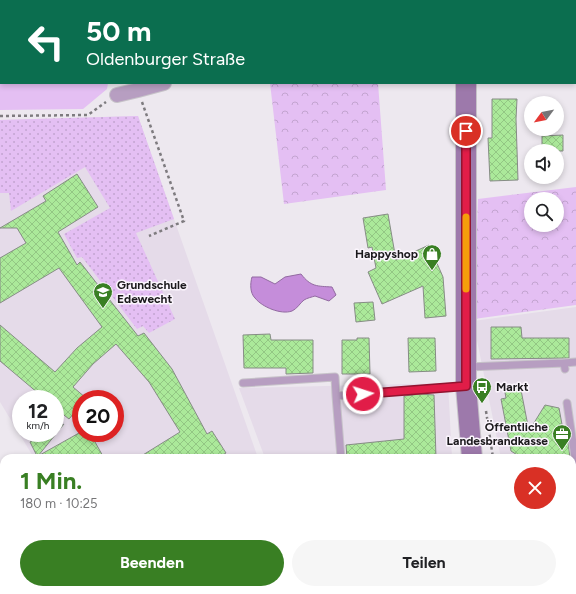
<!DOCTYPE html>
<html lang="de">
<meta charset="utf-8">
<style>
:root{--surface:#fff;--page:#f6f6f6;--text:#202124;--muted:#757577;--accent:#397f23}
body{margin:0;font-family:Figtree,sans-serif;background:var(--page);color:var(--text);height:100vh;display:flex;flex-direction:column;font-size:15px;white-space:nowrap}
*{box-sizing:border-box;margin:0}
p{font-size:13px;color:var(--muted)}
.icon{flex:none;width:22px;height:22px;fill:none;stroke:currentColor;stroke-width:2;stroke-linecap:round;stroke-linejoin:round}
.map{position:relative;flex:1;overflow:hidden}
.side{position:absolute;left:0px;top:454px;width:576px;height:140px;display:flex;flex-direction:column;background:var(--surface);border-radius:12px 12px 0 0;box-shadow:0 2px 6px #0003}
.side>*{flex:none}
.guide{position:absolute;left:0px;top:0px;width:576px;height:84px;box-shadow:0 2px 6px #0003;background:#0b6e4f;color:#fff;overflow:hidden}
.needle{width:26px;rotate:238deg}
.tools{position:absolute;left:524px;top:96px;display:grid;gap:8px}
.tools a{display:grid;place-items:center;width:40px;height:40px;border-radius:50%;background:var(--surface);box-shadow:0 2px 6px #0003;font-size:20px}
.speed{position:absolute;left:12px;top:390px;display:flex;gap:8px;font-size:20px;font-weight:700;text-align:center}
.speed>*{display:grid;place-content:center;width:52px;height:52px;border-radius:50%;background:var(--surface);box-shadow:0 2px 6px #0003;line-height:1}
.speed small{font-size:10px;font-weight:400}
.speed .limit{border:6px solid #d22;background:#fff;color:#111}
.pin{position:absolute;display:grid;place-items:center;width:34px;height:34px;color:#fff;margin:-17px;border:2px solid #fff;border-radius:50%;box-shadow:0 1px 4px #0007}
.me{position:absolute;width:44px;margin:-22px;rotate:86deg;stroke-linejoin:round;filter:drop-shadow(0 0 3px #0008)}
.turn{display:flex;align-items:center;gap:14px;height:84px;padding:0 20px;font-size:18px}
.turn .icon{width:52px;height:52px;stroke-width:2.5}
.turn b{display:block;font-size:28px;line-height:34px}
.round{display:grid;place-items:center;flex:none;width:42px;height:42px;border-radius:21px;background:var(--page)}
.overview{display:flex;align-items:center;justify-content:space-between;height:68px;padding:0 20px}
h1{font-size:24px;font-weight:700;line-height:30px;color:var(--accent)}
.cta{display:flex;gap:8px;margin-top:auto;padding:8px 20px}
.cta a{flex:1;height:46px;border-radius:24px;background:var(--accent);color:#fff;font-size:16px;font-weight:700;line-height:46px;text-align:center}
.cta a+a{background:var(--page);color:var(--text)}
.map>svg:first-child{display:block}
.built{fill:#e5dbe9;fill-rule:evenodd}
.green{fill:url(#green-dots)}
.forest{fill:url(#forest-crowns);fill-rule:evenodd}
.cemetery{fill:url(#cemetery-stones)}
.pitch{fill:#e4bff3}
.water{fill:#c58dda;stroke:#926aa1}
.building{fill:url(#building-cross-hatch);stroke:#868c85}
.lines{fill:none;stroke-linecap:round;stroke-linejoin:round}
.service-casing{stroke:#c7c3c9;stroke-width:9}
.minor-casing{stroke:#c7c3c9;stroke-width:16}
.secondary-casing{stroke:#c7c3c9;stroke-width:22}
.path{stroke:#7e7b7f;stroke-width:2.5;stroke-dasharray:3 3;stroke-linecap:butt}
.service{stroke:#b79ec1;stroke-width:7}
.minor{stroke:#b79ec1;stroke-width:14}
.secondary{stroke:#9d79ab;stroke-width:20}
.route-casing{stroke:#92132f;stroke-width:10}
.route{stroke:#e11d48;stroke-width:7}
.slow{stroke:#f59e0b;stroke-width:7}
.labels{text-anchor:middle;stroke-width:3;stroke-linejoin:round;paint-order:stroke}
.poi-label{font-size:12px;font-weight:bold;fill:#1b191c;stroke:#fbf5fd;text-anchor:end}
</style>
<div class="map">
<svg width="576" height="594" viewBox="0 0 576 594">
<defs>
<pattern id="green-dots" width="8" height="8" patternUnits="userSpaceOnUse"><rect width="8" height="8" fill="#e4bff3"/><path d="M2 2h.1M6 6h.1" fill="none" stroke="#c3a4d0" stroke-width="1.8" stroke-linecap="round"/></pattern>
<pattern id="forest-crowns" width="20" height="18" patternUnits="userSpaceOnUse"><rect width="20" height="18" fill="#e4bff3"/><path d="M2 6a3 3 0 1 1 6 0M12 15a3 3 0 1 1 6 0" fill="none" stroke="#c3a4d0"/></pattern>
<pattern id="cemetery-stones" width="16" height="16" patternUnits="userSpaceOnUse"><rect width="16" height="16" fill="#e4bff3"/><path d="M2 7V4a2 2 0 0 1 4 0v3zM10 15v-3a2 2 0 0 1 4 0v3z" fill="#c3a4d0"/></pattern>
<pattern id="building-cross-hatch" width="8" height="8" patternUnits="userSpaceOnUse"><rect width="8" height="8" fill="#abe99a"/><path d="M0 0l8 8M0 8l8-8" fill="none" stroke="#93c784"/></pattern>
</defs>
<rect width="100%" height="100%" fill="#ede8ef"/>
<path class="built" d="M138,116L174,219L258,458H34L0,402V120ZM21,399H55V433H21ZM81,399H115V433H81Z
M576,307V467H572V458H501L473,321Z
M448,383L452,458H265L239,388Z
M576,510V594H505V590H572V511Z
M399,590H477L478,594H399Z"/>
<path class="green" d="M138,116L174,219L136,233L175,319L149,333L143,326L137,329L82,257L77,258L64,234L110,208L85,167L11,211L9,193H0V120Z"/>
<path class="forest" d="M270,83H378L386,190L284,204Z
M576,187V305L474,319L478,199ZM531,199H557V225H531Z"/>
<path class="cemetery" d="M116,590H313L314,594H118Z"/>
<path class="pitch" d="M0,0H108L1,1V83H108L107,89L83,109L0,110Z"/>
<path class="water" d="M301,274C311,287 317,286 332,287L336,295L329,301L315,296C312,297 307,298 304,300C300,303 297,309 292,311C281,315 262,307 255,298C250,293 250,284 252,277H261L275,284L285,277Z"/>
<path class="building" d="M492,99H517L516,119L518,180L490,181L488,138H492Z
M563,135V151H542V136Z
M77,174L98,207L58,232L77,265L80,262L138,336L144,333L172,369L207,434L212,431L226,453L217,458H138L180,432L149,382L116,344L93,364L73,387L86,398L81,399V405L69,419L55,408V399H45L0,361V325L55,372L77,348L102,327L59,268L0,303V258L26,243L17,228H0L46,201L43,196Z
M388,214L396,260L429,245L443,277L446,316L425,318L423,286L382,304L368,272L376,268L372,247L368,248L363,218Z
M373,302L375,320L356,322L354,303Z
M491,327H521L522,338H569V358L491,359Z
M270,334L271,340H313V373L286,374V368H244L243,335Z
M357,338H369L370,374H342V340H357Z
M408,338H435L436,371L409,372Z
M520,385L529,431L545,405L559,408L565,441H568L570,458H522L511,451L501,399L506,398L504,387Z
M420,394L434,395L436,458H347L346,445L404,439V396Z
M64,424L38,456L79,433H90L104,458H34L37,456L30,442L47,433H55V429Z"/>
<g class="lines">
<g class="service-casing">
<path id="service" d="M564,363L576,362
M468,367L564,363L565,369
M243,383L335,377L336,396
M567,403L576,464
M341,458L336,396L465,386"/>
</g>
<g class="minor-casing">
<path id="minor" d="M202,1V0
M117,95L138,90L164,83
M489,590V594"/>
</g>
<g class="secondary-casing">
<path id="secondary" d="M467,1V0
M466,83V386L472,458
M572,490L576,489
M31,594L46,590"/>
</g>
<path class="path" d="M116,0V1
M142,102L184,221L149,236
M0,116L88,115L106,102
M486,411L493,458
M123,590L125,594
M252,590L254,594
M307,590L309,594
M320,590L321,594
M0,591L4,590
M212,591L215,590"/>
<use href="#service" class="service"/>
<use href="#minor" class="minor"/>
<use href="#secondary" class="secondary"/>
</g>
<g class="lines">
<g class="route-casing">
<path id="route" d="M363,394L466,386V131"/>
</g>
<use href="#route" class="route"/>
<path class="slow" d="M466,289V217"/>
</g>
<defs>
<g id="shop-pin" transform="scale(1)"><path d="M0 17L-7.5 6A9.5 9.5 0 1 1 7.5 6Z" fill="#397f23" stroke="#fbf5fd"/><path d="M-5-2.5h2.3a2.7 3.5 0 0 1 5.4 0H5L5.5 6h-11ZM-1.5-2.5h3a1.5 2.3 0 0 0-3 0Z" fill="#fff"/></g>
<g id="school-pin" transform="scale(1)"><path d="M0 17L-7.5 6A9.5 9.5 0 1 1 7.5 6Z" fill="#397f23" stroke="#fbf5fd"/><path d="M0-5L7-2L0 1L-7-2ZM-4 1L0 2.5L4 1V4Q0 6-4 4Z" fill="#fff"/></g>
<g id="bus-pin" transform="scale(1)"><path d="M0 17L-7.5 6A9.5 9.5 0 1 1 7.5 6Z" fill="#397f23" stroke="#fbf5fd"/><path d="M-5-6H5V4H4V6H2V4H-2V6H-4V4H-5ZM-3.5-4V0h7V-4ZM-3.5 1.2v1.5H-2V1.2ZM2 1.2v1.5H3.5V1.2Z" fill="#fff"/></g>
<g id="office-pin" transform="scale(1)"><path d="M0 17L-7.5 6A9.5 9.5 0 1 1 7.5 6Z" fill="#397f23" stroke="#fbf5fd"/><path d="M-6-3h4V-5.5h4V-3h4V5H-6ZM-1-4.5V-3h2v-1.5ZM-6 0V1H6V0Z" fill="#fff"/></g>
</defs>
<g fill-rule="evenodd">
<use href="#shop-pin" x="432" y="254"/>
<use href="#school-pin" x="103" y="292"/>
<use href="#bus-pin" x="482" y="387"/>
<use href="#office-pin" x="562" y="434"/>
</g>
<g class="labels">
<g class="poi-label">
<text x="418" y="258">Happyshop</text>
<text x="117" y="289" text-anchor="start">Grundschule<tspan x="117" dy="14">Edewecht</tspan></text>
<text x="496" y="391" text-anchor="start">Markt</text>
<text x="548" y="431">Öffentliche<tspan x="548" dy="14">Landesbrandkasse</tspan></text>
</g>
</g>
</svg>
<div class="tools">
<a><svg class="needle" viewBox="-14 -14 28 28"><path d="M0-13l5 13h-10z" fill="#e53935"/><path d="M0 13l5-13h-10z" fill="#757577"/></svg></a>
<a><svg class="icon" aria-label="sound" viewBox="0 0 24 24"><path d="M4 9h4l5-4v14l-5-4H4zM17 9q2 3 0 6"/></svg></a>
<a><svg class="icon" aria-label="search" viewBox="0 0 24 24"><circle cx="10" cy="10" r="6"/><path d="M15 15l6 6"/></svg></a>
</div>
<div class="speed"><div>12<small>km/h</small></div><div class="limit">20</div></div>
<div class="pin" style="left:466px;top:131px;background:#d93025"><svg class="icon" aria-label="arrive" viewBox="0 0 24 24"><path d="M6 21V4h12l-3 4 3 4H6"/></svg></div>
<svg class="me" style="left:363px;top:394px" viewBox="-20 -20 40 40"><circle r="17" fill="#e11d48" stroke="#fff" stroke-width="3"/><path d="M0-11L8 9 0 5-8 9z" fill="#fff"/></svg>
<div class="guide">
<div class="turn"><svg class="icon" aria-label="left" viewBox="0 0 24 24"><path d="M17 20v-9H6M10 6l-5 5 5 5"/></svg><div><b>50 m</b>Oldenburger Straße</div></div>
</div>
<section class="side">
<div class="overview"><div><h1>1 Min.</h1><p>180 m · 10:25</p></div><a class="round" style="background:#d93025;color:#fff"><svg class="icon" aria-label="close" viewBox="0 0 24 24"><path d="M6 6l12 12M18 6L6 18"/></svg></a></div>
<div class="cta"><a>Beenden</a><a>Teilen</a></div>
</section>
</div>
